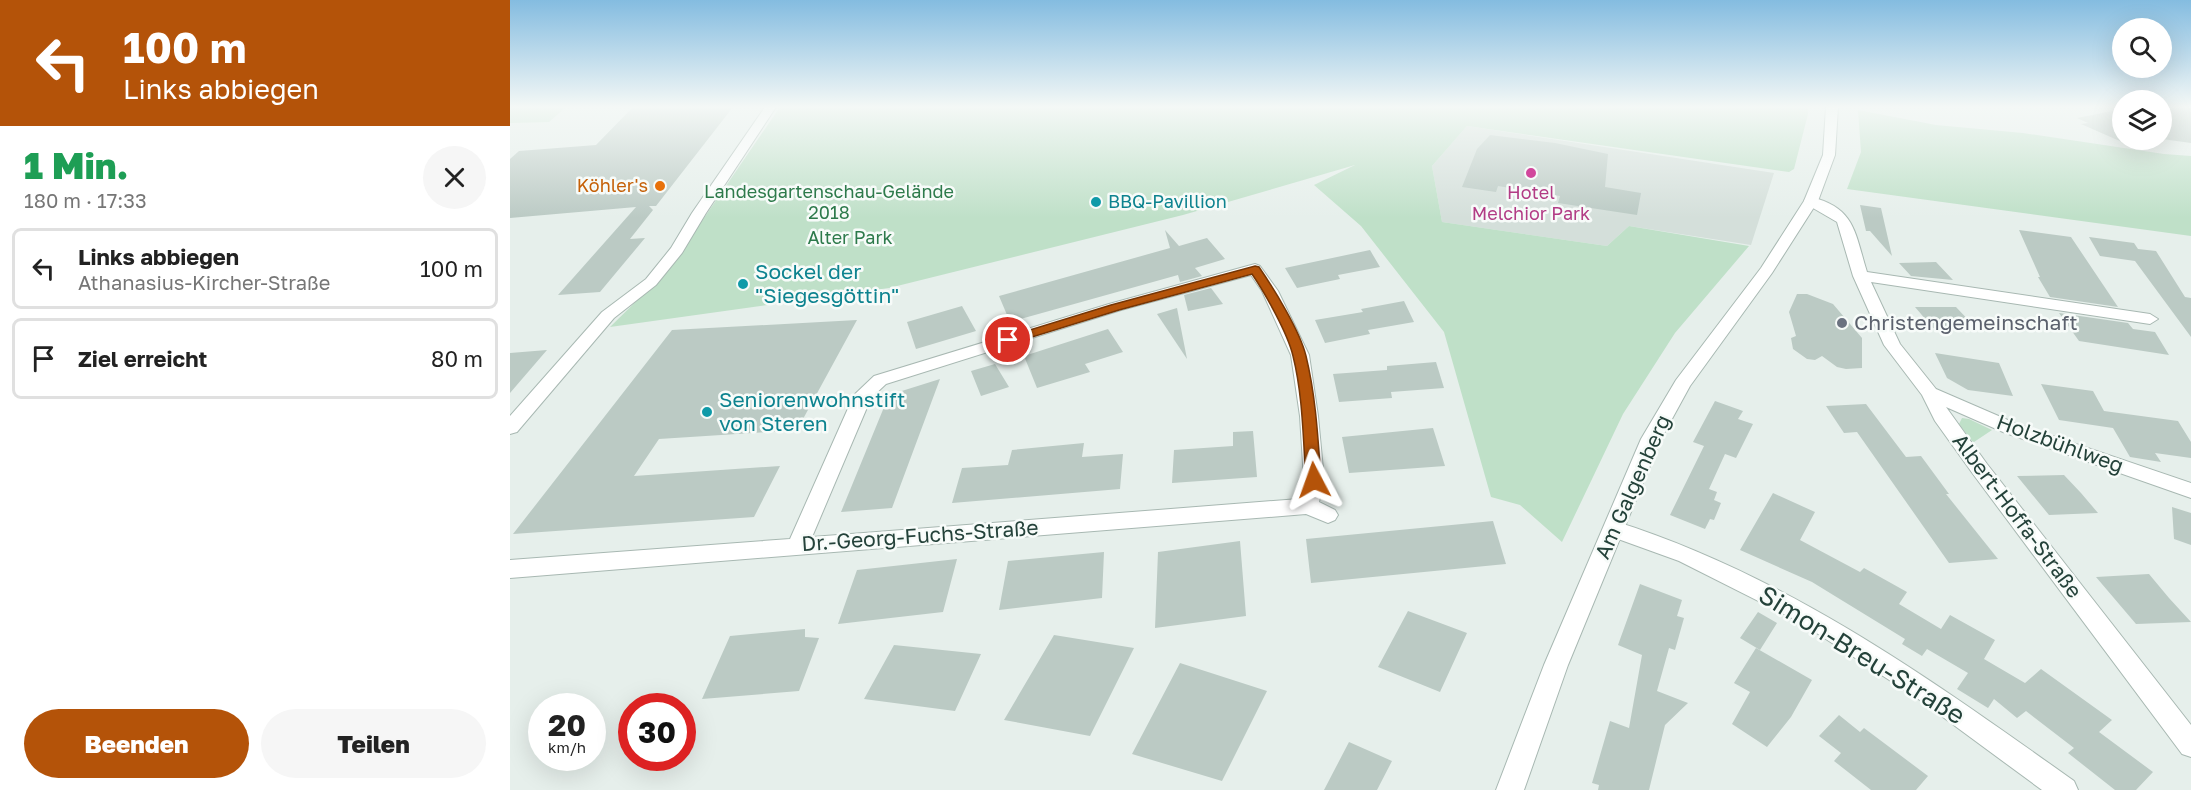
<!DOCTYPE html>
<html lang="de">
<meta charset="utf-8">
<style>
:root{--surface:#fff;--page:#f6f6f6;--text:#222;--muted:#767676;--line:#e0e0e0;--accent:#b45309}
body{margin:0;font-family:"Golos Text",sans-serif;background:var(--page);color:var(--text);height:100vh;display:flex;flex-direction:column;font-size:22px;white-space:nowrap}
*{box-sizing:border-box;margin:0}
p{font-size:20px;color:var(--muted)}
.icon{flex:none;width:33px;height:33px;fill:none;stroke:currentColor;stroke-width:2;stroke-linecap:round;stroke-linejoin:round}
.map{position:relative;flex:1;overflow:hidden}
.panel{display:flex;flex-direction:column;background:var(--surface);width:510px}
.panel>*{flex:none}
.guide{background:#b45309;color:#fff;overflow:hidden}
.tools{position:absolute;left:1602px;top:18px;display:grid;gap:12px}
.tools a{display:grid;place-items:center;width:60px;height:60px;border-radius:50%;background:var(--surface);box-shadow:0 6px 24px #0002;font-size:30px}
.speed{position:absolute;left:18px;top:693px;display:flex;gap:12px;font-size:30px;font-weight:700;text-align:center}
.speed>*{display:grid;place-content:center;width:78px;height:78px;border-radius:50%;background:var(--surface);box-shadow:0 6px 24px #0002;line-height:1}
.speed small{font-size:15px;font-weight:400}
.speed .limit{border:9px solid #d22;background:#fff;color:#111}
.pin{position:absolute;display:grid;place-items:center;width:51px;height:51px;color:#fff;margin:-26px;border:3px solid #fff;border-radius:50%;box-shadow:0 2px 6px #0007}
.me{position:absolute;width:66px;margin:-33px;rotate:356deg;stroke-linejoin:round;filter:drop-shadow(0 0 4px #0008)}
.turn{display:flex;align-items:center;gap:21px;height:126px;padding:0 24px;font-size:27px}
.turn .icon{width:78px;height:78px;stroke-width:2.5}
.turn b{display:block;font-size:42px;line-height:51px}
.round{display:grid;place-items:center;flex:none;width:63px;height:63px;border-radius:32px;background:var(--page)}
.summary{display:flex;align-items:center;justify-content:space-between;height:102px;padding:0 24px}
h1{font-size:36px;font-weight:800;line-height:45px;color:#1e9e55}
.button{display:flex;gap:12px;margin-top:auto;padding:12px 24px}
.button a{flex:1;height:69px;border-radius:36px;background:var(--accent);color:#fff;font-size:24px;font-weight:800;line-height:69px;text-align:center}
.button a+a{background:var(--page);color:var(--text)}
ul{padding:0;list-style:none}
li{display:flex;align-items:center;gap:18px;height:81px;margin:0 12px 9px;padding:0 12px;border:3px solid var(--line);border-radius:9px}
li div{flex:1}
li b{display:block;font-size:22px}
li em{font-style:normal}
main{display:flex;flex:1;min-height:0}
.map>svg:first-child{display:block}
.built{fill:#d4dfda}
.green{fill:#bfe0c8}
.building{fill:#bbcac4}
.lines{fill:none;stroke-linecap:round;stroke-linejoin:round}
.minor-casing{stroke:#a8b8b2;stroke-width:2}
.tertiary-casing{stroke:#a8b8b2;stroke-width:2}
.minor{fill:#fff;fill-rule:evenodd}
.tertiary{fill:#fff;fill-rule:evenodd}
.route{fill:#b45309;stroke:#753606;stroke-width:1.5}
.hotel-dot{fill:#d1479c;stroke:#f7fbf9;stroke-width:2}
.food-dot{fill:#e8710a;stroke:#f7fbf9;stroke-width:2}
.culture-dot{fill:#0f9aa8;stroke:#f7fbf9;stroke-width:2}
.worship-dot{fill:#6b7280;stroke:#f7fbf9;stroke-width:2}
.labels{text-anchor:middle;stroke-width:5;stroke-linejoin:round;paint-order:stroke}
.far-food-label{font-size:18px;fill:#c56008;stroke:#f7fbf9;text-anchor:end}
.far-park-label{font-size:18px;fill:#2d7a4b;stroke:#f7fbf9}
.far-hotel-label{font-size:18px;fill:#b23c85;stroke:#f7fbf9}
.far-culture-label{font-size:18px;fill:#0d838f;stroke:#f7fbf9;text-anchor:start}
.culture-label{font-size:21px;fill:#0d838f;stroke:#f7fbf9;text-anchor:start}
.worship-label{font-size:21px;fill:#5b616d;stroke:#f7fbf9;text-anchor:start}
.street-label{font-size:21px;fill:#24423a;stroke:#f7fbf9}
.near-street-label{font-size:26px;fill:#24423a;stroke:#f7fbf9}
</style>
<main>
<section class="panel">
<div class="guide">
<div class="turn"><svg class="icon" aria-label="left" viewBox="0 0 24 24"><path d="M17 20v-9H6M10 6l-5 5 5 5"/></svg><div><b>100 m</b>Links abbiegen</div></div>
</div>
<div class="summary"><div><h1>1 Min.</h1><p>180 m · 17:33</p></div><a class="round"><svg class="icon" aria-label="close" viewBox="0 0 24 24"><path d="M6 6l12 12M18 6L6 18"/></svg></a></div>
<ul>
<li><svg class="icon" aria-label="left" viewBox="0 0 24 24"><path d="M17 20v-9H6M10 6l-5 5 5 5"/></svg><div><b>Links abbiegen</b><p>Athanasius-Kircher-Straße</p></div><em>100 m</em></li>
<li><svg class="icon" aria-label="arrive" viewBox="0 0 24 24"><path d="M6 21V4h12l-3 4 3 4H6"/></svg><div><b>Ziel erreicht</b></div><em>80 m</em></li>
</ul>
<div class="button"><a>Beenden</a><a>Teilen</a></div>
</section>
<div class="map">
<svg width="1681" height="790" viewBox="0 0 1681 790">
<rect width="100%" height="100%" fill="#e6efeb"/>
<path class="built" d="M957,126L1140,154L1264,173L1241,245L1119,226L1097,246L932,222L922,166Z"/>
<path class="green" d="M0,107H56L39,122L0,123Z
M270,107H1297L1298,114L1284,169L1279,172L957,126L922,166L932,222L1097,246L1119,226L1239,246L1165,333L1113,414L1052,542L1010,505L981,497L934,332L851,226L804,185L845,165L673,215L379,288L100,327L159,269Z
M1348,110L1426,125L1513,133L1654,154L1681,156V236L1337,189L1351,152Z
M1452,418L1459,419L1482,430L1464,442L1462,441L1449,424Z"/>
<path class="building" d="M123,107H223L146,206H139L143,210L120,239L135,238L90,292L48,295L126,207L0,218V159L9,151L86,145Z
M1652,107H1681V143L1652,139Z
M1612,109V142L1571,124L1578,123L1567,118Z
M980,135L1045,143L1098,154L1095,187L1131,193L1127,215L1048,203L1050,196L988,186L986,192L952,187L967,149Z
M1350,205L1371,208L1382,256L1360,231H1356Z
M655,230L669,246L697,238L715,259L685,268L692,276L670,282L668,275L500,322L489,296L660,248Z
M1509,230L1561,237L1608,307L1540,297L1528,277H1530Z
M1579,237L1624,243L1628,249L1646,251L1675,297L1681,298V337L1625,261L1590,256Z
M860,250L870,267L828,275L830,279L787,288L775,268Z
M1426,262L1443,280L1401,276L1389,263Z
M701,288L713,304L678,311L674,295Z
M1287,294H1297L1323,304L1352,338V368L1336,369L1327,367L1312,356L1305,360L1297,359L1283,349L1281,338L1286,336L1279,312Z
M894,301L904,322L858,330L860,334L815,343L805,320L853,312L851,309Z
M452,306L466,331L406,349L397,322Z
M1405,307H1446L1465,327L1423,328Z
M667,308L677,359L647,314Z
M1549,313L1618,323L1623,329L1645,332L1659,355L1569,341Z
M347,320L287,430L149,439L124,476L270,466L244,517L3,534L162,330Z
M598,329L613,352L575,364L580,372L527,388L514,356Z
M37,350L0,393V353Z
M1425,353L1489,363L1503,396L1458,390L1437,378Z
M926,362L934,388L881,392L882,398L829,402L823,374L877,370V366Z
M485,364L499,387L471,396L461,371Z
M430,379L382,508L331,512L379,395Z
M1531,384L1583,391L1594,411L1668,421L1681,442V458L1645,453L1651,462L1620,457L1603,428L1549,420Z
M1205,401L1233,411L1228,419L1243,424L1226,458L1215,454L1199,489L1207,492L1204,500L1211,503L1204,520L1200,519L1195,529L1160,515L1194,446L1183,442Z
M1356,404L1396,457L1411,456L1439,494H1436L1488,559L1439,563L1347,432L1334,433L1316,406Z
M923,428L935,466L839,473L832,437Z
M743,431L747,477L662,483L664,450L723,446V432Z
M574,443L572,457L613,454L610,489L442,503L452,468L498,465L502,450Z
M1554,475L1571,493L1588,513L1539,515L1507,476Z
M1263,493L1305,512L1290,540L1350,572L1354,568L1397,592L1389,604L1431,629L1440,615L1485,640L1474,659L1515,683L1531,669L1602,720L1589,732L1643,772L1626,790H1605L1558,753L1564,748L1516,711L1507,718L1484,699L1478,708L1447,689L1458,673L1417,649L1412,656L1392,644L1395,639L1302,582L1230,550Z
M1662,507L1681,513V545L1664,539Z
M983,521L996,564L801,583L796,539Z
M730,541L736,616L645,628L648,552Z
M594,552L592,598L489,610L498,561Z
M447,559L433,612L328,624L347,570Z
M1639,574L1659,598L1681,622L1626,624L1586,577Z
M1130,584L1172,600L1167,616L1174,618L1165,650L1159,648L1147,691L1178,703L1155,725L1139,790H1088L1089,785L1082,783L1100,721L1119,728L1132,655L1108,645Z
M898,611L957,633L930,692L868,667Z
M1248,612L1267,623L1250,650L1230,638Z
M295,629V637L309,638L289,691L192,699L220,636Z
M544,635L624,648L580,736L494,720Z
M384,645L471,654L445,711L354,699Z
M1246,648L1302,680L1281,717L1257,747L1222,724L1240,692L1224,683Z
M670,663L757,691L712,781L622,754Z
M1329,715L1350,732L1354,728L1418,776L1406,790H1361L1324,761L1331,753L1309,736Z
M839,742L882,761L867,790H814Z"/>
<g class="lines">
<g class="minor-casing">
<path id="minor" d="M255,107H266L196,213L172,253L146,285L104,318L7,432L0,434V416L92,312L136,279L161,248L182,213Z
M1301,197C1346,208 1345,234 1357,272L1640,314L1648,319L1640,324L1361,282L1390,344L1426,389L1507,424L1681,483V498L1493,432L1436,407L1477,464L1681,725V757L1672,754L1463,474L1425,421L1412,395L1374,345L1343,276L1327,222L1296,204L1294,201L1296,198Z
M745,264L750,266L768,291L799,355L808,416L814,480L809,502L825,510L828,515L825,520L818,523L796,514L0,578V560L280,539L344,395L364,376L599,304ZM741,275L752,291L781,355L790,416L794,480L789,499L302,537L361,398L376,384L611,310Z
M1104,521C1276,575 1419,678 1564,781L1568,790H1532L1407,698L1288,621L1169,561L1097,535L1093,529L1097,523Z"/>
</g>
<g class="tertiary-casing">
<path id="tertiary" d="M1316,107H1328L1325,155L1308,201L1262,273L1180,386L1151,439L1058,665L1014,790H986L1034,665L1131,439L1166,380L1251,268L1294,201L1313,155Z"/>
</g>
<use href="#minor" class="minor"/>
<use href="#tertiary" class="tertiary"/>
</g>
<linearGradient id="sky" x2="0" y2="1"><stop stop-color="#84bce0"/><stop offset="0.49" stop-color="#f4f8f6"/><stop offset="1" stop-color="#f4f8f6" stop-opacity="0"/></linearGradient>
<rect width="1681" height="218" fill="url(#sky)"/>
<path class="route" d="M745,266L749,267C764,289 790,331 796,356C806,397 808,439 811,480L809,484H798L796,480C793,439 793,396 783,356C778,334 755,293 742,274L609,310L503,343H494L492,340L494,338L601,305Z"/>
<circle class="hotel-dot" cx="1021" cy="173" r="6"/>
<circle class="food-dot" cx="150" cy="186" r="6"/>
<g class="culture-dot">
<circle cx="586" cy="202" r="6"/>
<circle cx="233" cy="284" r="6"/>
<circle cx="197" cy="412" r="6"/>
</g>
<circle class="worship-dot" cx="1332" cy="323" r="6"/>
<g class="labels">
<g class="far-food-label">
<text x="138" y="192">Köhler's</text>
</g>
<g class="far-park-label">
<text x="319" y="198">Landesgartenschau-Gelände<tspan x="319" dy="21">2018</tspan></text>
<text x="340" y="244">Alter Park</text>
</g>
<g class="far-hotel-label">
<text x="1021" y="199">Hotel<tspan x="1021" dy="21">Melchior Park</tspan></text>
</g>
<g class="far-culture-label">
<text x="598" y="208">BBQ-Pavillion</text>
</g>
<g class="culture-label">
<text x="245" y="279">Sockel der<tspan x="245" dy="24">"Siegesgöttin"</tspan></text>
<text x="209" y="407">Seniorenwohnstift<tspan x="209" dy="24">von Steren</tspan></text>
</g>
<g class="worship-label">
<text x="1344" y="330">Christengemeinschaft</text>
</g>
<g class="street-label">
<text transform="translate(1550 444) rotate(20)" y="7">Holzbühlweg</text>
<text transform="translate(1123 487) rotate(-66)" y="7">Am Galgenberg</text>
<text transform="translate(1507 516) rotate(53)" y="7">Albert-Hoffa-Straße</text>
<text transform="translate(410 536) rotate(-4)" y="7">Dr.-Georg-Fuchs-Straße</text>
</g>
<g class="near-street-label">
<text transform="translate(1352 655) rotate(32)" y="9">Simon-Breu-Straße</text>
</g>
</g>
</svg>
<div class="tools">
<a><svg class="icon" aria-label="search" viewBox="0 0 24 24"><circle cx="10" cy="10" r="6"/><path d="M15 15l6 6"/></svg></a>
<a><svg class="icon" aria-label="layers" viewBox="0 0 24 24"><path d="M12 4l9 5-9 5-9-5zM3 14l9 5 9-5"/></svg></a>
</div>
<div class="speed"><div>20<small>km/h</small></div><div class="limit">30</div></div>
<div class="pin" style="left:498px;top:340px;background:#d93025"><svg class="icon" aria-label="arrive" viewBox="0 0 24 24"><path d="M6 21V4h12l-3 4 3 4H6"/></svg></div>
<svg class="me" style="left:804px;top:480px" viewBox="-20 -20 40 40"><path d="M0-17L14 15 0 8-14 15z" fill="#b45309" stroke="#fff" stroke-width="4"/></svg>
</div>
</main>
